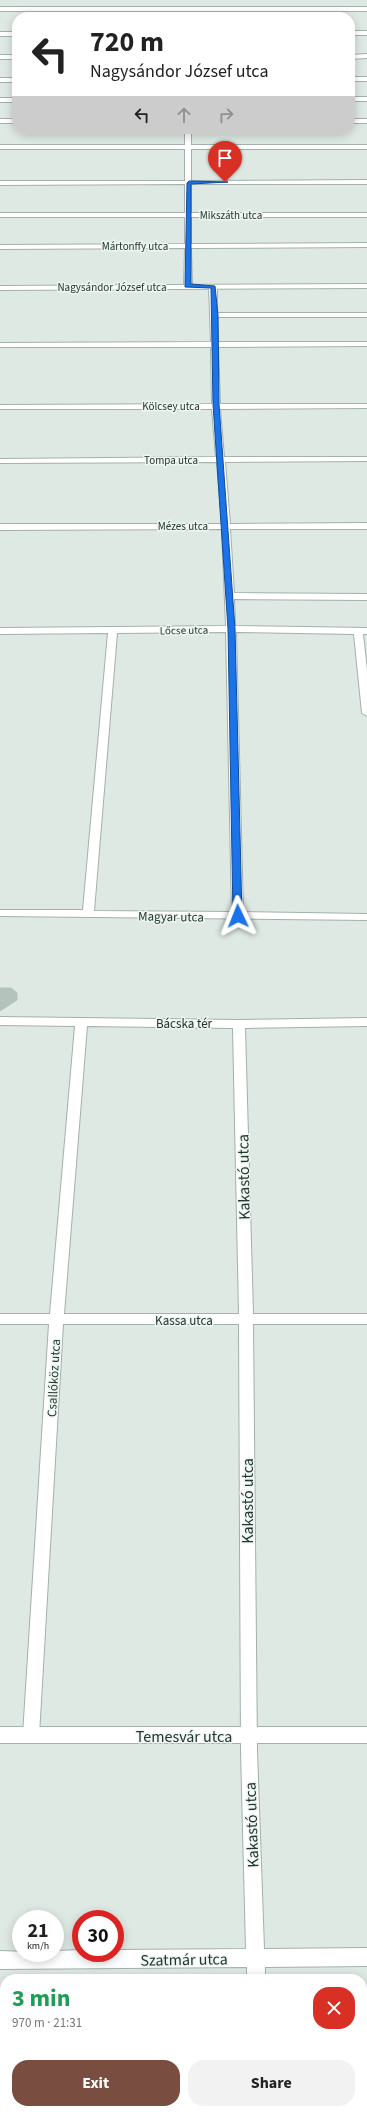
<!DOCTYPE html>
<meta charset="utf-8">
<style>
:root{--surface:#fff;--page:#f2f2f2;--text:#222;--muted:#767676;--accent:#794d3f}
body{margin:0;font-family:"Source Sans 3",sans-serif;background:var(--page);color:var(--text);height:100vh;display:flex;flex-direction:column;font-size:15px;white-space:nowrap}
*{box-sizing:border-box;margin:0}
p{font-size:13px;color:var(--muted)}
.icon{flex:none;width:22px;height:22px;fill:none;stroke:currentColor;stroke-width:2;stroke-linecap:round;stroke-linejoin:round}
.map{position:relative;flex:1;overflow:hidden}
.panel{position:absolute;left:0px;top:1974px;width:367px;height:140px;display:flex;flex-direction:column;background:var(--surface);border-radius:16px 16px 0 0;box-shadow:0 2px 10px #0003}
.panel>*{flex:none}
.top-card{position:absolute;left:12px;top:12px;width:343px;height:122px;border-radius:16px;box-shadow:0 2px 10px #0003;background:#fff;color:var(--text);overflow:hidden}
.speed{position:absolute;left:12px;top:1910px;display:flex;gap:8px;font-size:20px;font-weight:700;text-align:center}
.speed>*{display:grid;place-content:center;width:52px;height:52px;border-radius:50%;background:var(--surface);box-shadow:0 2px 10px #0003;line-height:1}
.speed small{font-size:10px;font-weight:400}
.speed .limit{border:6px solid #d22;background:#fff;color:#111}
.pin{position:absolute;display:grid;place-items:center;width:34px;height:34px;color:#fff;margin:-41px -17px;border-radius:50% 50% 50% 0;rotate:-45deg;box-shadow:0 0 4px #0007}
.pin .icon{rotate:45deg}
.me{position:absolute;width:44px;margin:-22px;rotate:358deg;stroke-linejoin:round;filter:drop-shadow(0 0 3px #0008)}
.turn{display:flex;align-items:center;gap:14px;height:84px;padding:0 12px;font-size:18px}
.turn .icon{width:52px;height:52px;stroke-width:2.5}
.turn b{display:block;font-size:28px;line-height:34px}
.lanes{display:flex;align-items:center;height:38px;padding:0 12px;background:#0003;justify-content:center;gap:20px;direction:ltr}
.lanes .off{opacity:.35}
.round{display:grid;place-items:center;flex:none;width:42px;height:42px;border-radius:16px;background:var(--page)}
.headline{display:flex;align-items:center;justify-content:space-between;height:68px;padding:0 12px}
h1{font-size:24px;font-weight:700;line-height:30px;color:#1e9e55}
.cta{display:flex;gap:8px;margin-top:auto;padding:8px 12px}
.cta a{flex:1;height:46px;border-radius:16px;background:var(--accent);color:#fff;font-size:16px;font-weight:700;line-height:46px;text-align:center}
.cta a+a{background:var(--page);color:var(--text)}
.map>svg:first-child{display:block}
.building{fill:#b5c3bd;stroke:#b3c1bb}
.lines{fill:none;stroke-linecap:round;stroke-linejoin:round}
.minor-casing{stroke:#a3b0ab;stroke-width:2}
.tertiary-casing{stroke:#a3b0ab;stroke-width:2}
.minor{fill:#fff;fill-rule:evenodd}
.tertiary{fill:#fff;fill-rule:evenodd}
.route{fill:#1a73e8;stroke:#114b97}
.labels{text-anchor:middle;stroke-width:3;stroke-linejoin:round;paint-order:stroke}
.far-street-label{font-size:11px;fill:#223731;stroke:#eff6f2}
.street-label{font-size:13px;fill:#223731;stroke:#eff6f2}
.near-street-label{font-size:16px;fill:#223731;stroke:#eff6f2}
</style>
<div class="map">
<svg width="367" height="2114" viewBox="0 0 367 2114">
<rect width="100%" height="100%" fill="#dfe9e4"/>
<path class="building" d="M0,988H11L17,993V1000L0,1011Z"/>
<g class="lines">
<g class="minor-casing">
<path id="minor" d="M0,7H367V11H0Z
M350,31H367V35H350Z
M0,32H17V36H0Z
M350,77H367V81H350Z
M0,78H17V82H0Z
M350,97H367V101H350Z
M0,98H17V102H0Z
M0,119H17V123H0Z
M350,119H367V123H350Z
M185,129H191V145H367V149H191V181L367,180V184H191V213H367V217H191V244L367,243V247L191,248L192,287L188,289L184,287L185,248L0,249V245L185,244V217H0V213H185V184L0,185V181H185V149H0V145H185Z
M213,285L217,287V313H367V317H217L218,342H367V346L218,347L220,404H367V408L220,409L224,457H367V461L225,462L230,524L367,523V529H230L234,593L367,594V600L234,599L235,626L367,628V634H363L367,670V716L362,713L354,634L236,632L243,912L367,914V920L0,916V910H83L108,633L0,634V628L226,626L222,529L0,530V524H222L217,462L0,463V459L216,457L212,409H0V405L212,404L211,347H0V343L211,342L209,287ZM226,632L232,912L94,911L117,633Z
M0,1017L239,1020L367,1018V1026L245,1028L253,1314H367V1324H253L257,1751L264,1949L367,1948V1966L265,1967V1979H247V1967L0,1969V1951L55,1953V1951L81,1950V1953H115V1950L246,1949L241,1751L239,1324H63L39,1735L37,1740L31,1743L25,1740L23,1735L49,1324H0V1314H50L75,1026L0,1025ZM87,1026L233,1028L239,1314H64Z
M252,2109H270L271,2114H253Z"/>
</g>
<g class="tertiary-casing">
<path id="tertiary" d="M367,54V58L350,59V55Z
M0,55H17V59H0Z
M367,284V288L0,290V286Z
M0,1727H367V1743H0Z"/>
</g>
<use href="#minor" class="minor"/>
<use href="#tertiary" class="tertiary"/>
</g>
<path class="route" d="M189,181L228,182L191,184V284L215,286L218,315L219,404L235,629L242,916L238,919L233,916L228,629L213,404L211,288L185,287L187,183Z"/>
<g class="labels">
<g class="far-street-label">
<text x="231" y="219">Mikszáth utca</text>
<text x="135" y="250">Mártonffy utca</text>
<text x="112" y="291">Nagysándor József utca</text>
<text x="171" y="410">Kölcsey utca</text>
<text x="171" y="464">Tompa utca</text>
<text x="183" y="530">Mézes utca</text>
<text transform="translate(184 630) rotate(-1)" y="4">Lőcse utca</text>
</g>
<g class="street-label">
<text transform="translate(171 916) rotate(1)" y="5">Magyar utca</text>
<text x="184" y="1028">Bácska tér</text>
<text x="184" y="1325">Kassa utca</text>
<text transform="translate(53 1378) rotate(-87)" y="5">Csallóköz utca</text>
</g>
<g class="near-street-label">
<text transform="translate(243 1177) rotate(-91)" y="6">Kakastó utca</text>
<text transform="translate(247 1501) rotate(-90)" y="6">Kakastó utca</text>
<text x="184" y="1742">Temesvár utca</text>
<text transform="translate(251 1825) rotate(-92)" y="6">Kakastó utca</text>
<text transform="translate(184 1959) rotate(-1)" y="6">Szatmár utca</text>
</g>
</g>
</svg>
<div class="speed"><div>21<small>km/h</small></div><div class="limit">30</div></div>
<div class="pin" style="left:225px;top:182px;background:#d93025"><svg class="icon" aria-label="arrive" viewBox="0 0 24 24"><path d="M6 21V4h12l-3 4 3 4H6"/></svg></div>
<svg class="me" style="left:238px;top:916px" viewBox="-20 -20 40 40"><path d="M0-17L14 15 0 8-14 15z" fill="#1a73e8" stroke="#fff" stroke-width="4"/></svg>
<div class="top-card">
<div class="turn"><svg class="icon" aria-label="left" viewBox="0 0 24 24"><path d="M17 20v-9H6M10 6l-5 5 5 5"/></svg><div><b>720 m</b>Nagysándor József utca</div></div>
<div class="lanes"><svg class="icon" aria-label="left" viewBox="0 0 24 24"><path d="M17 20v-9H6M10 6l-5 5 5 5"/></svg><svg class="icon off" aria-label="ahead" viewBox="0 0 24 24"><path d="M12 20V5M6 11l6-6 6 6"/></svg><svg class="icon off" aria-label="right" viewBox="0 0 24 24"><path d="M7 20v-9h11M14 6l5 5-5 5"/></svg></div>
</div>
<section class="panel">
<div class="headline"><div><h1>3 min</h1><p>970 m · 21:31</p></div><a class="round" style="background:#d93025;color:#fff"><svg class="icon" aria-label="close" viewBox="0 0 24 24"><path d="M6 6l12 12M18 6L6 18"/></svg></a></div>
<div class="cta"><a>Exit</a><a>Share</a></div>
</section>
</div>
